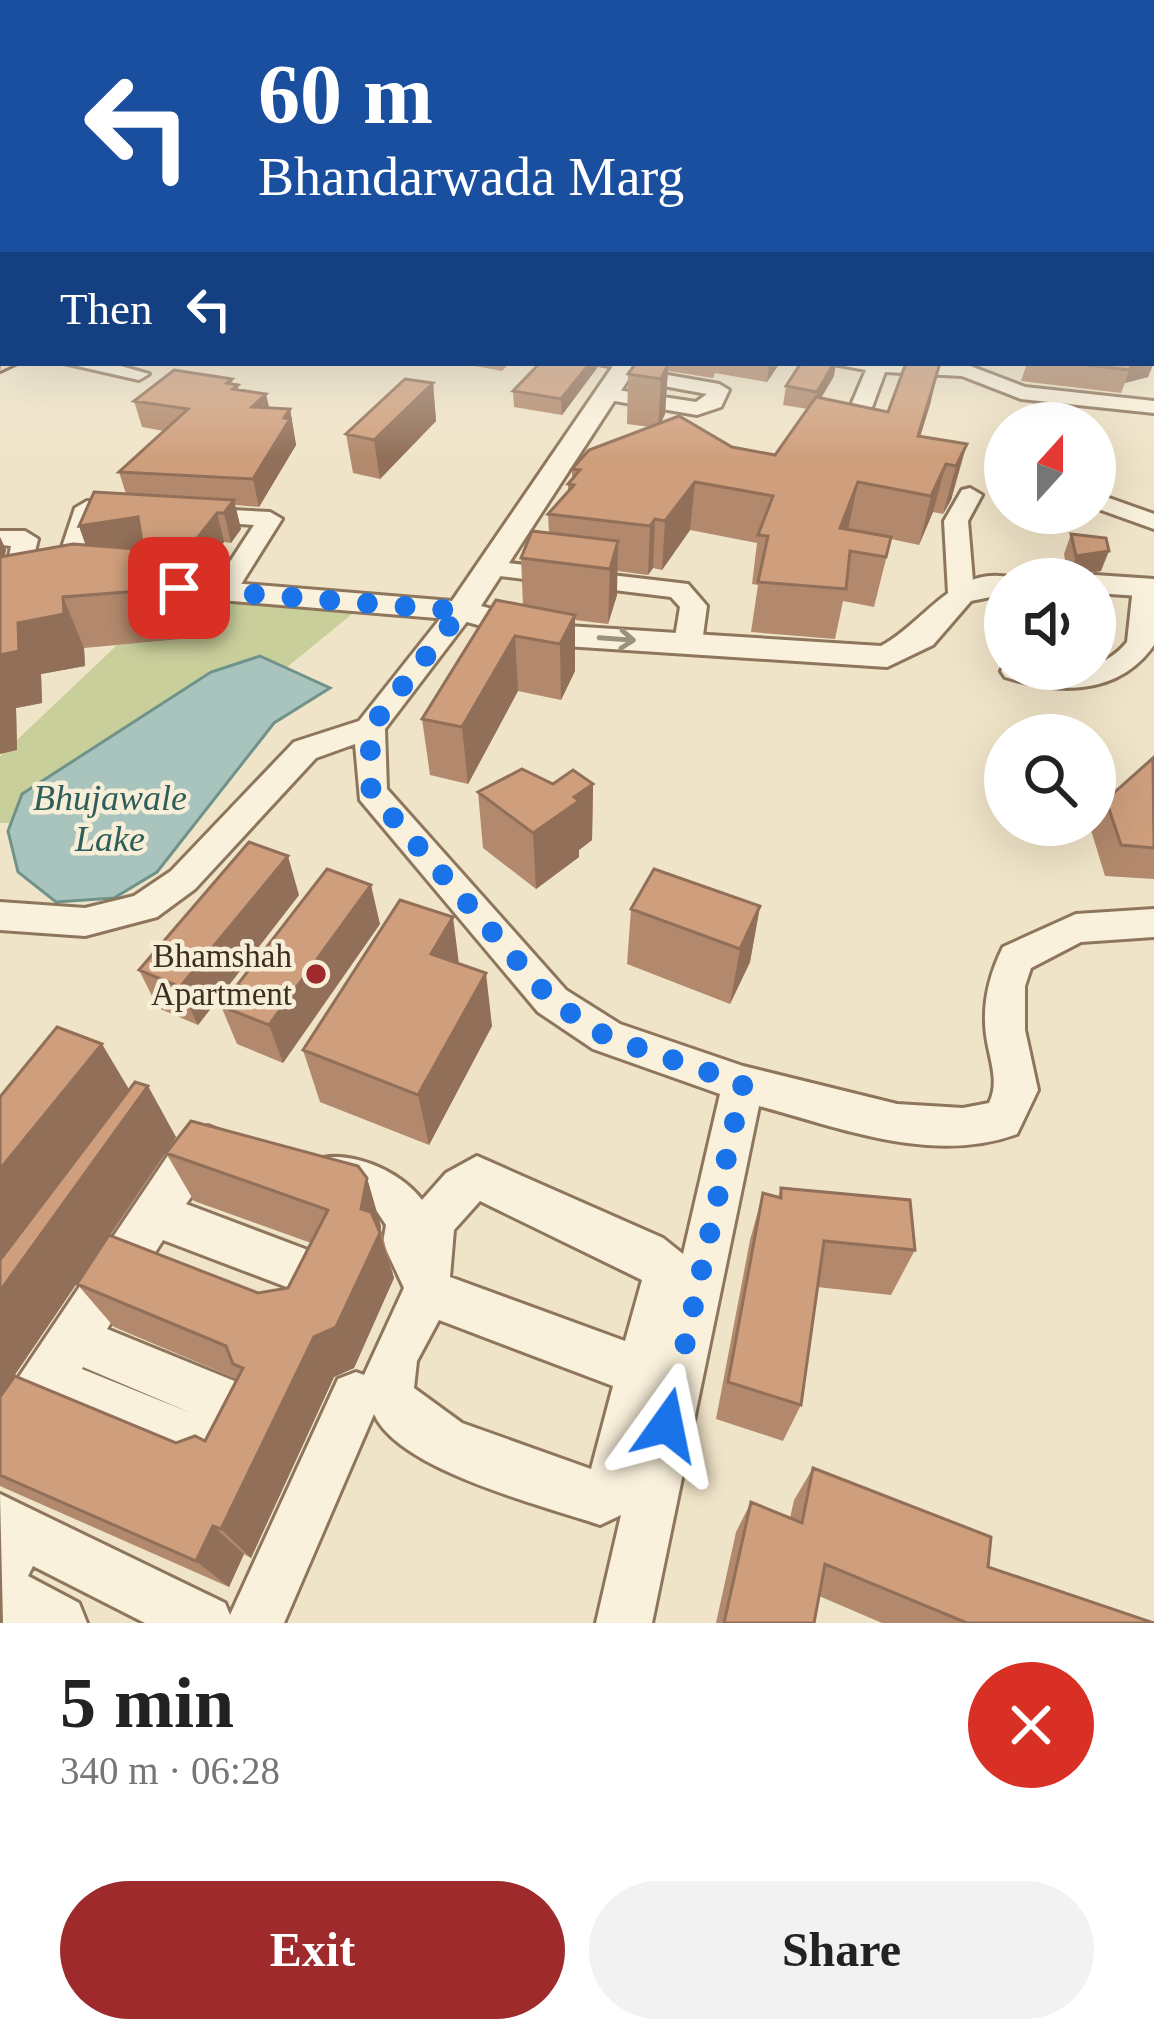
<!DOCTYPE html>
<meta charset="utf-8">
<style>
:root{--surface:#fff;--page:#f2f2f2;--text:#222;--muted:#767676;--accent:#9e2a2b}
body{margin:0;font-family:"Times New Roman",serif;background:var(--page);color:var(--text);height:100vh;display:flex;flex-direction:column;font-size:45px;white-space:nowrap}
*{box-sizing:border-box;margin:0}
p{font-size:39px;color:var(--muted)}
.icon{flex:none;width:66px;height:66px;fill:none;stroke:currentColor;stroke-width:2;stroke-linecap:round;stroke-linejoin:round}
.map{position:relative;height:1623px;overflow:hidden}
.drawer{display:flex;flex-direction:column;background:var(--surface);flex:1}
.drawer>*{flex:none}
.banner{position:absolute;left:0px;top:0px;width:1155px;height:366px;box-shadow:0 12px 48px #0002;background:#1a4fa0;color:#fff;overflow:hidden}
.needle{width:78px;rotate:21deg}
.buttons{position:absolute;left:984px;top:402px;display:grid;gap:24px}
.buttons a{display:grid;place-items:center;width:132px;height:132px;border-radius:50%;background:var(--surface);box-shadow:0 12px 48px #0002;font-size:60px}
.pin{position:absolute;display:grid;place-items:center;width:102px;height:102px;color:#fff;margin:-51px;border-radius:24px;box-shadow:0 6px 18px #0006}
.me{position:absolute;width:132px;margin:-66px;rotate:12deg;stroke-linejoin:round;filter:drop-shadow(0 0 9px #0008)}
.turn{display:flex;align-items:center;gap:42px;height:252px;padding:0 60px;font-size:54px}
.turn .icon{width:156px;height:156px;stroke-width:2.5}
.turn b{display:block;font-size:84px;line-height:102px}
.then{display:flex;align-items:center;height:114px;padding:0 60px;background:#0003;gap:24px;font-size:45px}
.round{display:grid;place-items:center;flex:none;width:126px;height:126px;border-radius:63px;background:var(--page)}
.overview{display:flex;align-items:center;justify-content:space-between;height:204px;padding:0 60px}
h1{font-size:72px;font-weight:700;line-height:90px}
.cta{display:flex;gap:24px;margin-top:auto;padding:24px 60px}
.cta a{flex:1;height:138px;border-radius:72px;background:var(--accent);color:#fff;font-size:48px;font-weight:700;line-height:138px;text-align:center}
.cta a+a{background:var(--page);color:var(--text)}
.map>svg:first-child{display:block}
.green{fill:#c9cf9b}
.water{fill:#a9c4bc;stroke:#6f938a;stroke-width:3}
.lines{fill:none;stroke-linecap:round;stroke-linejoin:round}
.service-casing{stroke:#8d765c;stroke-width:6}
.minor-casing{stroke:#8d765c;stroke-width:6}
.tertiary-casing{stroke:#8d765c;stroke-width:6}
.primary-casing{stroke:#5b4430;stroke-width:6}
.service{fill:#faf1dc;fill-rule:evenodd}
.minor{fill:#faf1dc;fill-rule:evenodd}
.tertiary{fill:#faf1dc;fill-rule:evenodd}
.primary{fill:#f3d9a0;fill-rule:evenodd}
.wall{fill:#b2896c;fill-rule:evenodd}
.shaded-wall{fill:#916f58}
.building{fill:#cf9f7d;stroke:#916f58;stroke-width:3}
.oneway{stroke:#9c907e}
.route{stroke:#1a73e8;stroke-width:21;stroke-dasharray:0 37.8}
.poi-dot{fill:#9e2a2b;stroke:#f7eed8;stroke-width:4.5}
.labels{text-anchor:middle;stroke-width:9;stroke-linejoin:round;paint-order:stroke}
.poi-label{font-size:33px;fill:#3d2e20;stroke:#f7eed8;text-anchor:end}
.water-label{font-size:36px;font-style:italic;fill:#2f5d5a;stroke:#f7eed8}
</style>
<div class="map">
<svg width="1154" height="1623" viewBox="0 0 1154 1623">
<rect width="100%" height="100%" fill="#f0e4c8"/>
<path class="green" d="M222,596L357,610L286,668L260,656L211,672L22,794L11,823H0V756L117,645L182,639Z"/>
<path class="water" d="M260,656L330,688L274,723L157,872L114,898L56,902L18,872L8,831L22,794L211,672Z"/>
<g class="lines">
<g class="service-casing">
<path id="service" d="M593,363H625L630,366L625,369Z"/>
</g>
<g class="minor-casing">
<path id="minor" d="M64,363H110L149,374L139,380Z
M828,363L965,364L1025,387L1154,401V413L1021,399L962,376L885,372L871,410L880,433L869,440L858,433L849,410L866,370Z
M622,367L719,384L729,390L721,407L697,415L597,398L594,394L604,388L696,402L707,394L615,377V369Z
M970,488L982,495L968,521L974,593L961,601L948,593L944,521L962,490Z
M1109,498L1154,514V529L1101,510L1097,505Z
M87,501L124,503L136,510L124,517L97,516L76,583L72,589H54L50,583L75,508Z
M193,508L270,512L282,519L233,597H215L211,591L254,525L184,520V510Z
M0,531H25L38,539L25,594L16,596L3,588L11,546L0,545Z
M492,561L688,584L707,606L702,643L688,652L674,643L680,607L671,597L483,574V564Z
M1146,579L1154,581V645C1118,696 1059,694 1005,677L1001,671L1005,665V669C1051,669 1096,680 1127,642L1133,587Z
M461,603L475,611L385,729L387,789L566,990L620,1024L743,1066L897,1104L963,1108L989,1103C1000,1081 989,1059 986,1035C982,1004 989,975 1003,947L1076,914L1154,909V937L1081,942L1031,968L1025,986V1030L1038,1090L1017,1134C933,1165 841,1128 759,1106L652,1623H596L621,1515L600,1525C544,1506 398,1470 374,1414L284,1623H145L33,1566L28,1576L79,1603L87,1623H3L0,1494L225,1603L230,1615L338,1379L356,1372L364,1375L404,1288L383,1243L386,1225L376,1210L312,1191L305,1176L312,1161C347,1147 401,1171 422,1200L446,1173L477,1156L663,1238L683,1254L720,1094L593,1049L538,1012L360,800L355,744L316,758L195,889L157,917L85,936L0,930V902L85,908L134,896L171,871L294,742L359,721L451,605ZM480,1201L642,1280L625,1341L450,1277L454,1230ZM439,1320L613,1386L591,1469L462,1423L414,1388L417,1361Z
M208,1126L223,1132L229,1146L186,1204L321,1255L328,1271L321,1287L305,1294L163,1240L107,1329L249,1387L256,1405L249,1423L228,1429L236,1447L228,1465L210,1473L57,1408L18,1469L0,1477V1405L177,1142ZM83,1367L191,1413L82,1369Z"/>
</g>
<g class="tertiary-casing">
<path id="tertiary" d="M0,235H3V247H0Z
M615,363H639L481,606L551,625L881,646C926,622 957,561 1016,579H1005V594L971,601L933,645L887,667L550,645L460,620L160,595L144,586L160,577L452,601Z
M1095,575L1154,579V597L1095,593V579H1083Z"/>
</g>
<g class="primary-casing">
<path id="primary" d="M3,352V363H17L0,371Z"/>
</g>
<use href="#service" class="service"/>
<use href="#minor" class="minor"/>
<use href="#tertiary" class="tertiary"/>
<use href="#primary" class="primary"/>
</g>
<path class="wall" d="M1152,232H1154V343L1152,342Z
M1154,353V362L1148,377L1125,383L1121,393L1021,381L1027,363H1152Z
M475,363H510L502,371L475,366Z
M663,363H780L767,382L715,373L713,378L668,371L665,414L661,423L732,447L775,455L808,409L783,405L786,386L834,376L821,398L888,412L940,363L920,436L967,444L951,500L943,514L933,512L919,545L891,539L874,607L843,601L835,639L751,632L758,585L752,584L757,543L690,530L662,570L653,568L648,575L617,571V595L608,624L575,620V671L561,700L518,691L468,784L430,775L422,719L523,606L521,558L549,533L548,514L568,492V484L572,479V469L650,427L627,424L628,374Z
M597,368L562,415L514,407L513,391Z
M232,379L233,384L238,385L239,390L269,408L290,409L296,445L259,507L235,505L241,529L231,543L224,542L205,569L215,604L182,639L84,648L85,666L41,674L42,703L16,708L17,750L0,537L6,550L4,556L86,545L79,526L126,494L119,472L164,431L142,427L134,401Z
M433,383L436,421L380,479L353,473L346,434Z
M1071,534L1101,571L1068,576L1064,554Z
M1154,758V879L1105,876L1091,830L1095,825L1106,800Z
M553,784H593L592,840L579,850V857L536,889L483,848L478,792Z
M299,895L198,1025L158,1008L139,970Z
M760,906L750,962L730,1004L627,964L631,909Z
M380,924L283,1063L237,1044L221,1006Z
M459,963L492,1026L429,1145L320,1102L303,1050Z
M129,1089L176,1137L168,1150L367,1178L394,1278L354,1368L334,1377L251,1558L244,1554L229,1587L0,1486V1397L176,1443L205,1441L237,1379L114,1327L77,1284ZM166,1153L194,1201L311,1243L288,1288L258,1293L110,1236Z
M781,1188L915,1250L891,1295L817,1287L801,1405L783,1441L716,1419L750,1240L763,1193L778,1197Z
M813,1468L988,1567L1154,1623H882L819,1596L814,1623H716L736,1532L751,1502L790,1518L794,1500Z"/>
<path class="shaded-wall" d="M3,283V310L1,311L0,285Z
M1154,355V362L1148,377L1125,383L1131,363H1152V356Z
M590,363H598L597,368L562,415L561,399Z
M769,363H780L767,382Z
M834,363H836L834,376L814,410L817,392Z
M940,363L930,405L906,482L918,436Z
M668,365L665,414L658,428L661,379Z
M433,383L436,421L380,479L374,440Z
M266,394L272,420L252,407Z
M290,409L296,445L259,507L253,479Z
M964,452L951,500L943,514L956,466Z
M946,464L933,512L919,545L931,496Z
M695,482L690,530L662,570L665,521Z
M858,482L848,530L840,528Z
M234,500L241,529L231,543L224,513Z
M217,513L224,542L205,569L215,604L182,639L165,589L195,559L191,546Z
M138,517L143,547L89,555L79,526Z
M655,519L653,568L648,575L650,526Z
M0,537L6,550L2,568H0Z
M618,541L617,595L608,624L610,569Z
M1109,551L1101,571L1068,576L1076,556Z
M63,597L84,648L85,666L41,674L42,703L16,708L17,750L0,754V655L18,623Z
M575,615V671L561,700L560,644Z
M515,636L518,691L468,784L462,727Z
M593,784L592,840L579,850V857L536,889L533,833L574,797Z
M288,856L299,895L198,1025L180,987Z
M371,885L380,924L283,1063L269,1025Z
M760,906L750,962L730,1004L740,949Z
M453,917L460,972L431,954Z
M486,973L492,1026L429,1145L418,1095Z
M102,1044L133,1096L0,1269V1169Z
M148,1086L176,1137L0,1397V1291Z
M367,1178L381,1226L380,1233L394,1278L354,1368L334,1377L251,1558L221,1529L361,1209Z
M213,1526L244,1554L229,1587L196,1561Z"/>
<path class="building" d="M1152,232H1154V312L1152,311Z
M3,260V283L0,285V262Z
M540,363H590L561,399L513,391Z
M636,363H657L668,365L661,379L628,374Z
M801,363H834L817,392L786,386Z
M906,363H940L918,436L967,444L956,466L946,464L931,496L858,482L840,528L891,537L886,557L850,551L846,589L758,582L768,536L758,535L773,496L695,482L665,521L655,519L650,526L548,514L574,485L568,484L580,470L572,469L589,450L679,416L732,447L775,455L816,397L888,412Z
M1071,363H1131L1130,370Z
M174,370L232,379L227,383L238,385L233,389L266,394L252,407L290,409L284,418L290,419L253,479L119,472L188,409L134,401Z
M405,379L433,383L374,440L346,434Z
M94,492L234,500L224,513H217L191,546L142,542L138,517L79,526Z
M532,531L618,541L610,569L521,558Z
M1071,534L1106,538L1109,551L1076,556Z
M73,544L200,554L165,589L63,597L64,614L18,623L19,651L0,655V557Z
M496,600L575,615L560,644L515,636L462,727L422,719Z
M1153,758L1154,848L1121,845L1106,800Z
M522,769L553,784L573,770L593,784L574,797L579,801L533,833L478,792Z
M249,842L288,856L180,987L139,970Z
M327,869L371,885L269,1025L221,1006Z
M654,869L760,906L740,949L631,909Z
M400,900L453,917L431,954L486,973L418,1095L303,1050Z
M57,1027L102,1044L0,1169V1097Z
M135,1082L148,1086L0,1291V1260Z
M191,1121L358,1166L367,1178L361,1209L371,1212L380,1233L336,1327L314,1337L221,1529L213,1526L196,1561L0,1475V1397L15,1376L176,1443L195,1436L205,1441L243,1368L233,1364L226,1346L77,1284L109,1235L258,1293L288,1288L328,1210L166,1153Z
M781,1188L910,1200L915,1250L824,1241L801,1405L728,1382L763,1193L781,1198Z
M813,1468L991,1537L988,1567L1154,1623H967L825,1564L814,1623H724L751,1502L802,1523Z"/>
<defs><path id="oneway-shaft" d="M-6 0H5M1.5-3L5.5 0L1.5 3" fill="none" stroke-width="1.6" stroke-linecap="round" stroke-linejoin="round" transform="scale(3)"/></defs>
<use class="oneway" href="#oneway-shaft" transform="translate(617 639) rotate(4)"/>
<linearGradient id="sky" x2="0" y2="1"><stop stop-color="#8fbad6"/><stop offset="0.51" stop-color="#f8f3e6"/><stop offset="1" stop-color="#f8f3e6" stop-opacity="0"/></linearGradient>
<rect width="1154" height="459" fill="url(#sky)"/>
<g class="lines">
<path class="route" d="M179,588L461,611L370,728L371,792L552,1001L607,1037L743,1084L667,1425"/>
</g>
<circle class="poi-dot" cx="316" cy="974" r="12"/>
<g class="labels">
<g class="poi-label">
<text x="292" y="967">Bhamshah<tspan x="292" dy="38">Apartment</tspan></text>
</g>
<g class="water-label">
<text x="110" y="810">Bhujawale<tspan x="110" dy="41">Lake</tspan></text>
</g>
</g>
</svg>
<div class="buttons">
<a><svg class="needle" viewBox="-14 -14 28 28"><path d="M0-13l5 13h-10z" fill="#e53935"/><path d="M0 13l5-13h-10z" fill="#767676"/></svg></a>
<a><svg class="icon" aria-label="sound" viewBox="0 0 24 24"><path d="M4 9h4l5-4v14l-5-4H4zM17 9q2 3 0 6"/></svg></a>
<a><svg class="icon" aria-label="search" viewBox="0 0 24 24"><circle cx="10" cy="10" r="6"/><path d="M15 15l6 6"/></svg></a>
</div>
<div class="pin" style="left:179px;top:588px;background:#d93025"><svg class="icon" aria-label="arrive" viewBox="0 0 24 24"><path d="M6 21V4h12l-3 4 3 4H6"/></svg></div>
<svg class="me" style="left:667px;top:1425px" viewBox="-20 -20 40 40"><path d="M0-17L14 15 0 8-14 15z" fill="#1a73e8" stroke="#fff" stroke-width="4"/></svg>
<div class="banner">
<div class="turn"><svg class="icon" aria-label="left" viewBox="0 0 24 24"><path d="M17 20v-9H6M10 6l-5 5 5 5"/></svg><div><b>60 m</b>Bhandarwada Marg</div></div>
<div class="then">Then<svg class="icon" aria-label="left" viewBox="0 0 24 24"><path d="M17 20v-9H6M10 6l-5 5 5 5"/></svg></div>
</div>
</div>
<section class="drawer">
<div class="overview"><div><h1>5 min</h1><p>340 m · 06:28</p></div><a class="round" style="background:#d93025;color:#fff"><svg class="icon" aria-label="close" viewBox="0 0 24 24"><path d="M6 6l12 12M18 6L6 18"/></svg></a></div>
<div class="cta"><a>Exit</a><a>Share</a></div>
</section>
